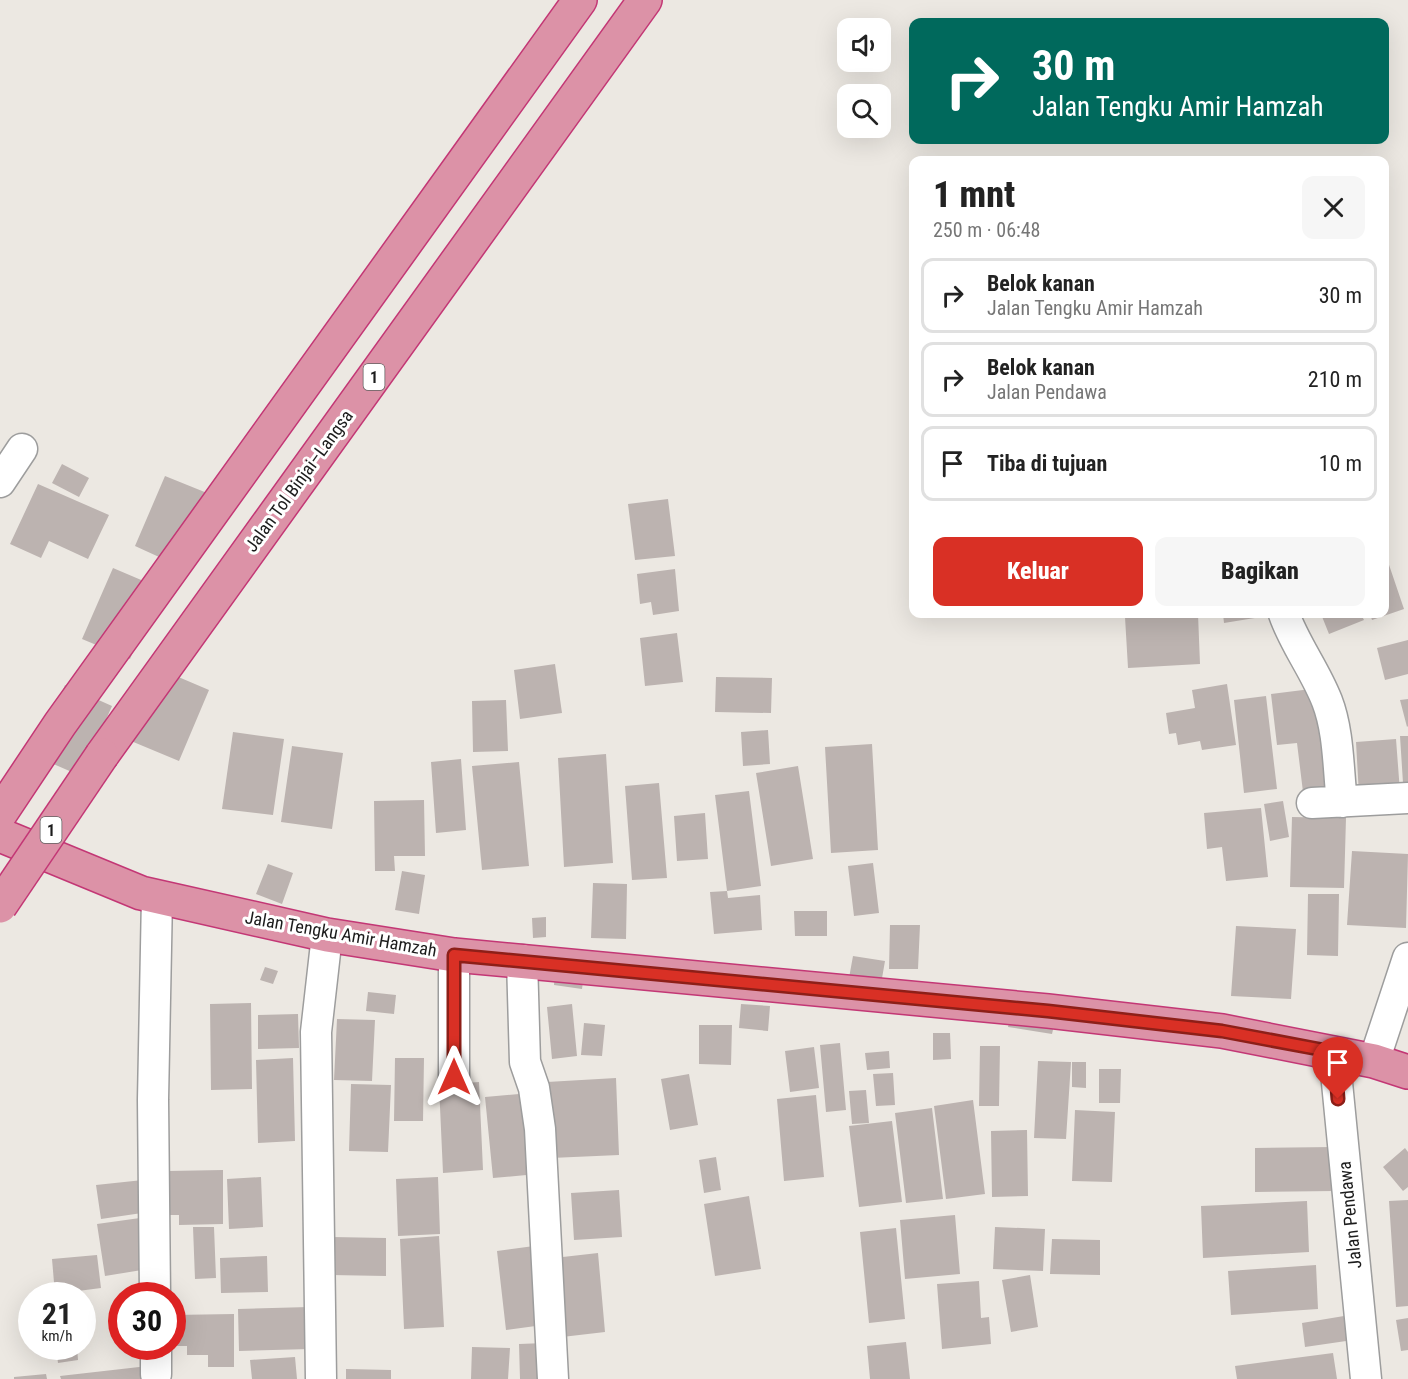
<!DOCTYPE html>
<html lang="id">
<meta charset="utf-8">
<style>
:root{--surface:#fff;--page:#f6f6f6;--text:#222;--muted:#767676;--line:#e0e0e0;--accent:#d93025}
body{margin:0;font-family:"Roboto Condensed",sans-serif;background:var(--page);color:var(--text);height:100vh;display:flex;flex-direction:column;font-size:22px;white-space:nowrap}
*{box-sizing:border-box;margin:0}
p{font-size:20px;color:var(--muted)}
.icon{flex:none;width:33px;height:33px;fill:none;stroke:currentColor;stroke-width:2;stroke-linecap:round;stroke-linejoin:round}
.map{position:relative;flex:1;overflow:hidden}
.drawer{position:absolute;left:909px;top:156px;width:480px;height:462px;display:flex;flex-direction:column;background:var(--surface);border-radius:12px;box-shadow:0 6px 24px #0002}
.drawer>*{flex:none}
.banner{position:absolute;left:909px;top:18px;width:480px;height:126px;border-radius:12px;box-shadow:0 6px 24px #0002;background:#00695c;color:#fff;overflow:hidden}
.buttons{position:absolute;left:837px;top:18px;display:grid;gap:12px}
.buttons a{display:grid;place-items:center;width:54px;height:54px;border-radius:12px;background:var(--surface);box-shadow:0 6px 24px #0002;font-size:30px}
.speed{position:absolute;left:18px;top:1282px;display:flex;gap:12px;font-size:30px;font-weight:700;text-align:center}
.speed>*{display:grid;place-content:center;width:78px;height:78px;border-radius:50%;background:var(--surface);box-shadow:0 6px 24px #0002;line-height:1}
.speed small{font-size:15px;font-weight:400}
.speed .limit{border:9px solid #d22;background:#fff;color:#111}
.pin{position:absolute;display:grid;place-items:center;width:51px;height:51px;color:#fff;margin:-62px -26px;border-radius:50% 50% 50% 0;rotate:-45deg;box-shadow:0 0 6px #0007}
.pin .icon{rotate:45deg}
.me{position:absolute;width:66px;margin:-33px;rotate:0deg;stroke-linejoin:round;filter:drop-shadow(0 0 4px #0008)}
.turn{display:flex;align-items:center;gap:21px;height:126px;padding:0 24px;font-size:27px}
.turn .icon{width:78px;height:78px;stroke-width:2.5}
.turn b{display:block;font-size:42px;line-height:51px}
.round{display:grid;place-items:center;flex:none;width:63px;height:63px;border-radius:12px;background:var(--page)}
.summary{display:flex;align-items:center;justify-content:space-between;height:102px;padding:0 24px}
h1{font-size:36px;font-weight:800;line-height:45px}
.primary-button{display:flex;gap:12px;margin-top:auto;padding:12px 24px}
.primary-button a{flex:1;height:69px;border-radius:12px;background:var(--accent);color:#fff;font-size:24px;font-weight:800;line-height:69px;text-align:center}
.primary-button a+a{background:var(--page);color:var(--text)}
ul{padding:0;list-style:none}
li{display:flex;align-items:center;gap:18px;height:75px;margin:0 12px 9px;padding:0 12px;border:3px solid var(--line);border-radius:12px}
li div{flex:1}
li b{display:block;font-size:22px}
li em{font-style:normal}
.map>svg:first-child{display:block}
.building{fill:#bcb3b0}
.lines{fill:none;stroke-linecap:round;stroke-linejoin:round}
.street-casing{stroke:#9d9d9d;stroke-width:33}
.highway-casing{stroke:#c33775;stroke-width:36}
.street{stroke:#fff;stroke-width:30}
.highway{stroke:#dc92a7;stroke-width:33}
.highway-bridge-casing{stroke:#c33775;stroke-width:36;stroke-linecap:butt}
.highway-bridge{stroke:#dc92a7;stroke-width:33}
.route-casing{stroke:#8d1f18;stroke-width:15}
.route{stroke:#d93025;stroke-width:10}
.labels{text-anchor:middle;stroke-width:6;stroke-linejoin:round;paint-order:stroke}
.shield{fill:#fff;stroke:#606060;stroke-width:1.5}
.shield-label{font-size:16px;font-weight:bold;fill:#1c1c1c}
.street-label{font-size:18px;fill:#1c1c1c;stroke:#fff}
</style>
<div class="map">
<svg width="1408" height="1379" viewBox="0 0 1408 1379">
<rect width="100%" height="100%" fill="#ece8e2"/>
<path class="building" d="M62,464L89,478L79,497L52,483Z
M165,476L212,495L181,567L135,546Z
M38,484L109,515L88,559L49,541L41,558L10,544Z
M668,499L675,556L635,560L628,504Z
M1385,553L1404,609L1372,620L1370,614H1384Z
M113,568L160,588L130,659L82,639Z
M675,569L679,611L653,615L651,602L640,604L637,574Z
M1198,614L1200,664L1128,668L1125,617Z
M1223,614H1267V616L1224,623Z
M1321,614H1361L1364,620L1329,634Z
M677,633L683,682L645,686L640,638Z
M1408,640V674L1385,680L1377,648Z
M555,664L562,713L520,719L514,670Z
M162,670L209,690L179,761L131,741Z
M716,677L772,678L771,713L715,712Z
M1227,684L1236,745L1202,750L1200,741L1178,745L1176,733L1169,734L1166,713L1195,708L1192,690Z
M65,685L112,706L81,776L35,756Z
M1311,689L1335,796L1304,800L1297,743L1277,745L1271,694Z
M1266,696L1277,789L1244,793L1234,700Z
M1408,699V726L1407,727L1400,700Z
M506,700L508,751L473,752L472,701Z
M768,730L770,764L743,766L741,732Z
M233,732L284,739L273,815L222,809Z
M1400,736H1408V782L1403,783Z
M1396,739L1400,792L1359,795L1356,742Z
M872,744L878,850L831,853L825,747Z
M292,746L343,753L332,829L281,822Z
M606,754L613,863L564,867L558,758Z
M461,759L466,830L436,833L431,762Z
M519,762L529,866L482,870L472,766Z
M798,766L813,859L771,866L756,773Z
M659,783L667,878L632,880L625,786Z
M749,791L761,886L727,891L715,795Z
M424,800L425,856H394L395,871H375L374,801Z
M1283,801L1289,837L1270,841L1264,804Z
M1261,808L1268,877L1226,881L1222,847L1207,849L1204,813Z
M705,813L708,859L677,861L674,816Z
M1292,817L1346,818L1344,888L1290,887Z
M1352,851L1408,854L1406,928L1347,925Z
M873,863L879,913L854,916L848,866Z
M268,864L293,873L282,904L256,894Z
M402,871L425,875L419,914L395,910Z
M593,883L627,884L626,939L591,938Z
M727,891L728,898L760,895L762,930L714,934L710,892Z
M1308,894H1339L1338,956L1307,955Z
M794,911H827V936H795Z
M546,917V937L533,938L532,918Z
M890,925H920L918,969H889Z
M1236,926L1296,929L1291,999L1231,996Z
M853,956L885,961L881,984L849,978Z
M265,967L278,971L273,984L260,980Z
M555,971L584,975L582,989L554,985Z
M368,992L396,995L394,1014L366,1011Z
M251,1003L252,1089L211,1090L210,1004Z
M572,1004L577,1056L552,1059L547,1007Z
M741,1004L770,1006L768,1031L739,1028Z
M1011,1013L1055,1021L1052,1034L1008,1027Z
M298,1014L299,1048L258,1049V1015Z
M337,1019L375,1020L372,1081L334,1080Z
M584,1023L605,1025L602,1056L581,1055Z
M699,1025H732L731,1065L699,1064Z
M933,1033H950L951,1059L933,1060Z
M840,1043L846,1110L826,1112L820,1045Z
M980,1046H1000L999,1106H979Z
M814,1047L819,1088L790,1092L785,1051Z
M889,1051L890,1068L867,1070L865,1053Z
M293,1058L295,1141L258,1143L256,1060Z
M395,1058H424L423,1121H394Z
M1038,1061L1071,1062L1066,1139L1034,1138Z
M1072,1062H1086V1088L1072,1087Z
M1099,1069H1121L1120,1103H1099Z
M893,1073L895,1105L876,1106L873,1074Z
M689,1074L698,1125L670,1130L661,1079Z
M616,1078L619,1155L551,1158L547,1082Z
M479,1082L483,1170L443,1173L439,1085Z
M351,1084L391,1085L388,1152L349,1151Z
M866,1090L869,1123L852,1124L849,1091Z
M530,1093L537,1174L493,1178L485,1097Z
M816,1095L824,1177L784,1181L777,1099Z
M973,1100L985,1194L946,1199L934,1106Z
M932,1108L943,1199L906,1203L895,1113Z
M1075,1110L1115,1112L1112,1182L1072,1181Z
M892,1121L902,1202L859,1207L849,1126Z
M1027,1130L1028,1196L992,1197L991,1131Z
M1334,1147V1191L1255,1192V1148Z
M1405,1148L1408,1152V1187L1403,1191L1383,1167Z
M716,1157L721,1190L704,1193L699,1160Z
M223,1170V1224L179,1225V1215H169L168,1171Z
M261,1177L263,1227L229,1229L227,1179Z
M438,1177L440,1234L398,1236L396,1179Z
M143,1180L142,1213L101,1219L96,1185Z
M619,1190L622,1237L574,1240L571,1193Z
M749,1196L761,1269L715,1276L704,1204Z
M1408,1200V1306L1396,1307L1389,1201Z
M1307,1201L1309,1252L1203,1258L1201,1206Z
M955,1215L960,1274L905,1279L900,1220Z
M140,1218L148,1269L105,1276L97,1224Z
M193,1227H214L216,1278L195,1279Z
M995,1227L1045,1229L1043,1271L993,1269Z
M896,1228L905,1319L869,1323L860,1232Z
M439,1236L444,1327L404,1329L400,1239Z
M332,1237L386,1238V1276L331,1275Z
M1052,1239L1100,1240V1275L1050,1274Z
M534,1246L543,1325L506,1330L497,1251Z
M598,1253L605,1332L562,1337L554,1258Z
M97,1255L101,1288L55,1294L52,1259Z
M267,1256L268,1292L221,1293L220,1258Z
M1316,1265L1318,1309L1231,1315L1228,1271Z
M1030,1275L1038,1327L1011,1332L1002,1280Z
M979,1281L981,1318L989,1317L991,1344L942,1349L937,1284Z
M309,1307L310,1349L239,1351L238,1309Z
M234,1314V1367H208V1355H187V1346H174L173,1315Z
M1350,1315L1353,1340L1305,1347L1302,1323Z
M1408,1318V1350L1401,1351L1396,1320Z
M906,1342L910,1379H870L867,1346Z
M545,1343L546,1379H520L519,1344Z
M56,1347H77L78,1360L58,1363Z
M472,1347L510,1348L508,1379H471Z
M1333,1353L1337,1379H1237L1235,1366Z
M295,1357L297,1379H252L250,1360Z
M148,1366L149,1379H61L60,1376Z
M346,1369L391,1370V1379H346Z
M46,1374L47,1379H14V1377Z"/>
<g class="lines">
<g class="street-casing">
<path id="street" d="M0,482L22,449
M1284,614C1295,645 1315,670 1327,701C1339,732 1338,769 1342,802
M1312,803L1408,798
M454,955V1077
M522,960L525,1062L534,1088L540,1129L553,1379
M1334,1052L1366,1379
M1374,1061L1408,958
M155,1296L153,1100L157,897
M156,1347V1374
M321,1379L316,1032L327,935"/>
</g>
<g class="highway-casing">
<path id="highway" d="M102,755L645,0
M0,814L60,724L580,0
M0,835L141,893L327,935L454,955L1048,1011L1222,1031L1374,1061L1408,1072"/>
</g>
<use href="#street" class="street"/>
<use href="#highway" class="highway"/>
<g class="highway-bridge-casing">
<path id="highway-bridge" d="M0,906L102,755"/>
</g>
<use href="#highway-bridge" class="highway-bridge"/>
</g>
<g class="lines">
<g class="route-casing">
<path id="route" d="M454,1077V955L1048,1011L1222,1031L1334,1052L1338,1099"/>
</g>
<use href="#route" class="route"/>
</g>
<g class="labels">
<g class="shield">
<rect x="363.5" y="364" width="21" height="26" rx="4.5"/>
<rect x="40.5" y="817" width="21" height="26" rx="4.5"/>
</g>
<g class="shield-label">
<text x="374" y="383">1</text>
<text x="51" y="836">1</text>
</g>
<g class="street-label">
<text transform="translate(299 481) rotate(-54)" y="6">Jalan Tol Binjai–Langsa</text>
<text transform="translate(341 934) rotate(10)" y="6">Jalan Tengku Amir Hamzah</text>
<text transform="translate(1350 1215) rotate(-96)" y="6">Jalan Pendawa</text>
</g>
</g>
</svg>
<div class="buttons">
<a><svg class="icon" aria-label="sound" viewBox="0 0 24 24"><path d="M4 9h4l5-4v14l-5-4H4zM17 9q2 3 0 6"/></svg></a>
<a><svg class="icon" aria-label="search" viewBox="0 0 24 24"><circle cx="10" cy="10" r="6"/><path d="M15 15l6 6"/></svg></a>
</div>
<div class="speed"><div>21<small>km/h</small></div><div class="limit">30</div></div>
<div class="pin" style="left:1338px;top:1099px;background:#d93025"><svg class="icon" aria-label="arrive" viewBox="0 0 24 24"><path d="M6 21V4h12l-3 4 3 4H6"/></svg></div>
<svg class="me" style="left:454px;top:1077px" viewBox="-20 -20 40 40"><path d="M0-17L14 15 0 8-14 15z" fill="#d93025" stroke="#fff" stroke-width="4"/></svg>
<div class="banner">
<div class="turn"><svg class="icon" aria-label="right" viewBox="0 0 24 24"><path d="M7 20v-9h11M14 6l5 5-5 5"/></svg><div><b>30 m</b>Jalan Tengku Amir Hamzah</div></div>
</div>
<section class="drawer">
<div class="summary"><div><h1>1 mnt</h1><p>250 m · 06:48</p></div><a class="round"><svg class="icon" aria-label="close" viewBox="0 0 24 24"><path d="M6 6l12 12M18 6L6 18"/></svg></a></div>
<ul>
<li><svg class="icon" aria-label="right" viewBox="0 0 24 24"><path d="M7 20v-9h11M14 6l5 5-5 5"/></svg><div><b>Belok kanan</b><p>Jalan Tengku Amir Hamzah</p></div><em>30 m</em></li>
<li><svg class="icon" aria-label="right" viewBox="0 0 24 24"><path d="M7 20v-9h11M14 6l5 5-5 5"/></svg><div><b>Belok kanan</b><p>Jalan Pendawa</p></div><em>210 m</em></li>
<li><svg class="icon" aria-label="arrive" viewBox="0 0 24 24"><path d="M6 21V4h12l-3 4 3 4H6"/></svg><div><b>Tiba di tujuan</b></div><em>10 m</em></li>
</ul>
<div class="primary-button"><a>Keluar</a><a>Bagikan</a></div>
</section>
</div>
